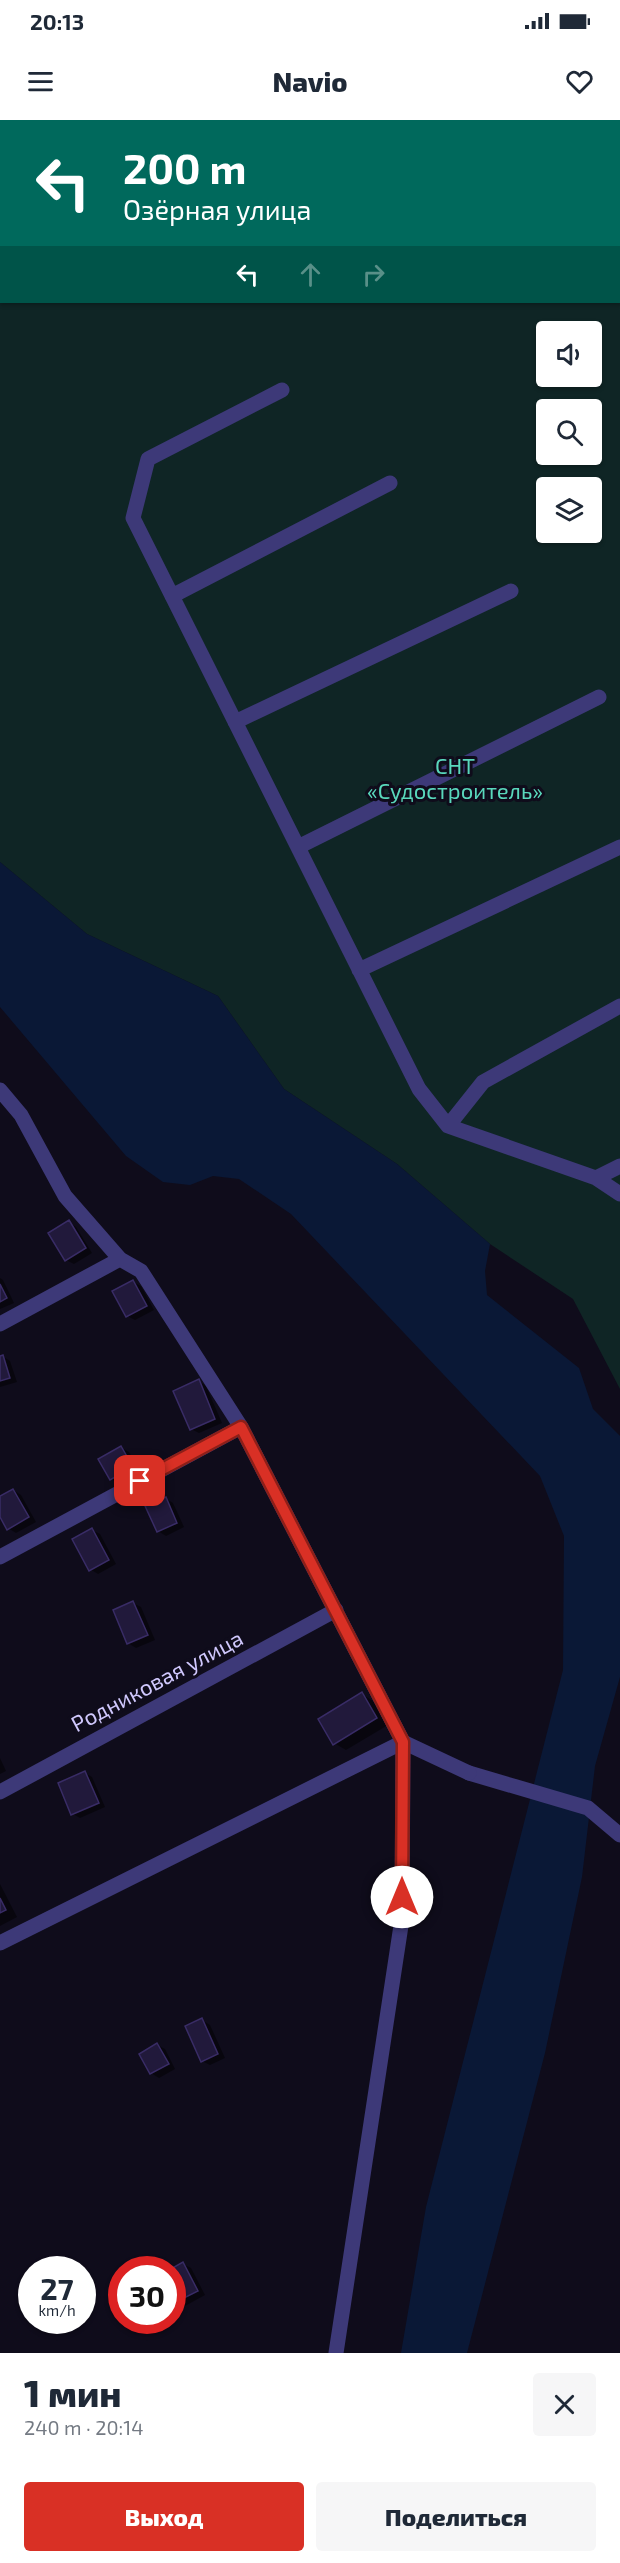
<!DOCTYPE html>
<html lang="ru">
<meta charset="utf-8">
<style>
:root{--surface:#fff;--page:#f6f6f7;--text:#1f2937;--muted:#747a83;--accent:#d93025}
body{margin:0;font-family:"Exo 2",sans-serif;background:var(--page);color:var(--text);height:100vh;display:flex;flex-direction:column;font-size:22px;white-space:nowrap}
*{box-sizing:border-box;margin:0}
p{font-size:20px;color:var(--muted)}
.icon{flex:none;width:33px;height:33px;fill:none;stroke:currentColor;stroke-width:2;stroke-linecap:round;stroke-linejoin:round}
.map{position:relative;height:2233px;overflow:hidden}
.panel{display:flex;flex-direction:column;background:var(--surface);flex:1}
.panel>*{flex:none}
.top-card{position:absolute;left:0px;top:0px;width:621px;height:183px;box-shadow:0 2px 4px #0004;background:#00695c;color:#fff;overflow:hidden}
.controls{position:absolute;left:536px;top:201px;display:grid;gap:12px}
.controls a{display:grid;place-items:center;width:66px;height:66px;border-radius:6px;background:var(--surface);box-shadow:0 2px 4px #0004;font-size:30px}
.speed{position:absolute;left:18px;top:2136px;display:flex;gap:12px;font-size:30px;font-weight:700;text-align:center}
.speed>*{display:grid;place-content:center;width:78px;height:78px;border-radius:50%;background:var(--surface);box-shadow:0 2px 4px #0004;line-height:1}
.speed small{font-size:15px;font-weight:400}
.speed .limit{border:9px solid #d22;background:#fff;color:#111}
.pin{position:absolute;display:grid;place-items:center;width:51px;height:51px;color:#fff;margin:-26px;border-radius:12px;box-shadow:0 3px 9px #0006}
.me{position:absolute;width:66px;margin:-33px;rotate:0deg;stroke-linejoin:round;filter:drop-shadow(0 0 4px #0008)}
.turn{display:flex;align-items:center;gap:21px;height:126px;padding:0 24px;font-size:27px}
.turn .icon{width:78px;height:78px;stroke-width:2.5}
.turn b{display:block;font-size:42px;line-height:51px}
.lanes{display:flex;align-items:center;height:57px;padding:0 24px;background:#0003;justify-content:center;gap:30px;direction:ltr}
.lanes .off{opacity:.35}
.round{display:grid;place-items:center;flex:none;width:63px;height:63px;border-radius:6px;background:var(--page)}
.headline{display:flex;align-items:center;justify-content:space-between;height:102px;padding:0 24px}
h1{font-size:36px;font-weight:800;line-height:45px}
.button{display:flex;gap:12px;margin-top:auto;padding:12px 24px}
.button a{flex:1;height:69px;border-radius:6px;background:var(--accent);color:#fff;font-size:24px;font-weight:800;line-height:69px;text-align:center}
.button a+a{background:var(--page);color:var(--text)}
.status{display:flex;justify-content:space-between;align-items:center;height:42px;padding:0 30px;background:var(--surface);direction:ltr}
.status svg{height:16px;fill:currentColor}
header{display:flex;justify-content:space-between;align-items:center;height:78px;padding:0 24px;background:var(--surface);font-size:27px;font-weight:800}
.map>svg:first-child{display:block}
.green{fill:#0f2525;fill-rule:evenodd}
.water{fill:#0a1836}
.shadow{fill:#0007}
.building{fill:#21193b;stroke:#392c66;stroke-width:1.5}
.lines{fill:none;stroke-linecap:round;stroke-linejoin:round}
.minor{stroke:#3d3978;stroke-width:15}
.tertiary{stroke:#3d3978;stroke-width:15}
.route-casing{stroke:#8d1f18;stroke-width:15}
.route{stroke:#d93025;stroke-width:10}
.labels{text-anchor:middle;stroke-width:6;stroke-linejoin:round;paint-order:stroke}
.park-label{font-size:22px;fill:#59d8bc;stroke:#0f0c1b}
.street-label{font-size:22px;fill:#d0c8fd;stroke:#0f0c1b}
</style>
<div class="status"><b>20:13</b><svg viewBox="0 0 49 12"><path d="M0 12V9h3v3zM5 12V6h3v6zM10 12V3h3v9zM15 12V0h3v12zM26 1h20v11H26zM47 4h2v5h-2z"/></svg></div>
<header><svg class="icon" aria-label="menu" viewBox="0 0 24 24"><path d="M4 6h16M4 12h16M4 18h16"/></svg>Navio<svg class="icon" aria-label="heart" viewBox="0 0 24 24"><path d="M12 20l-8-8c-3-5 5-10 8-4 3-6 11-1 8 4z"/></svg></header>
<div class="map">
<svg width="620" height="2233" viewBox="0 0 620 2233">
<rect width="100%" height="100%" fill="#0f0c1b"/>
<path class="green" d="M0,0H620V1269L573,1179L490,1124L397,1044L284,969L218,876L87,814L0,742ZM2,2H620V182H2ZM546,212H591V256H546ZM546,290H591V334H546ZM546,368H591V412H546Z"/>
<path class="water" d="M0,742L87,814L218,876L284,969L397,1044L490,1124L485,1151L487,1175L579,1248L593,1289L620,1316V1557L595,1646L582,1757L545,1933L467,2233H401L426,2087L563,1550L564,1416L540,1356L291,1094L239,1059L213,1056L190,1065L163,1062L126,1036L0,887Z"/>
<path class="shadow" d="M69,1102L76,1107L92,1133L74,1144L66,1140Z
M0,1158L3,1160L14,1183L0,1189Z
M133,1162L141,1166L154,1190L135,1200L127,1196Z
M2,1236L10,1241L17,1262L0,1267V1237Z
M199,1261L206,1266L222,1303L199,1313L191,1309Z
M121,1328L129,1332L140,1351L119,1364L111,1359Z
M13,1370L21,1375L36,1402L16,1413L8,1408L0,1394V1378Z
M165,1378L173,1383L184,1407L166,1416L158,1411Z
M92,1410L100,1414L116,1444L98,1454L90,1449Z
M133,1483L141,1487L155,1520L136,1528L128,1523Z
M362,1574L373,1581L388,1605L346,1630L334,1623Z
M0,1638L6,1651L0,1654Z
M85,1653L92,1657L105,1687L80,1698L73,1694Z
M0,1764L17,1797L0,1806Z
M202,1900L210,1905L225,1938L210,1945L202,1941Z
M157,1925L165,1929L175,1949L159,1958L151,1953L141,1934Z
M183,2144L191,2148L205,2175L185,2186L177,2181Z
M149,2200H168L154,2207Z"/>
<path class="building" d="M69,1100L86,1128L65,1141L48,1113Z
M133,1160L147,1186L126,1197L112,1171Z
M0,1164L7,1178L0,1182Z
M3,1235L10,1258L0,1261V1236Z
M199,1259L215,1299L190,1310L173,1271Z
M121,1326L133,1347L110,1360L98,1339Z
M13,1369L29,1397L7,1410L0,1397V1376Z
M166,1377L177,1403L157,1412L145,1386Z
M92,1408L109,1440L89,1451L72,1419Z
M133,1481L148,1515L127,1524L113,1490Z
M362,1572L377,1598L333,1625L318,1599Z
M85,1651L99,1683L71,1695L58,1663Z
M0,1778L6,1790L0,1793Z
M202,1898L218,1934L201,1942L185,1906Z
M157,1923L169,1944L150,1954L139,1934Z
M183,2142L198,2171L176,2182L172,2175V2150H169Z
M147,2200H162L150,2206Z"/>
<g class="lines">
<path class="minor" d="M282,270L148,339L133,398L419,969L448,1006L596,1058L620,1074
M172,476L390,363
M235,602L511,471
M298,727L599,577
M359,850L620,727
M0,970L21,995L65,1076L120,1139L141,1151L241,1307L403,1622L402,1799L336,2233
M448,1006L483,962L620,886
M596,1058L620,1046
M0,1204L120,1139
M0,1437L241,1307
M469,1653L588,1688L620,1715
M0,1672L336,1490"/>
<path class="tertiary" d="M0,1823L403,1622L469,1653"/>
</g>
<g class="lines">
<g class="route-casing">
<path id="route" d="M140,1361L241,1307L403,1622L402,1777"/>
</g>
<use href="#route" class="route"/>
</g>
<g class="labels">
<g class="park-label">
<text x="455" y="654">СНТ<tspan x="455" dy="25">«Судостроитель»</tspan></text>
</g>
<g class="street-label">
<text transform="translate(157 1561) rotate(-28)" y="8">Родниковая улица</text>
</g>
</g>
</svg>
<div class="controls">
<a><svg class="icon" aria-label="sound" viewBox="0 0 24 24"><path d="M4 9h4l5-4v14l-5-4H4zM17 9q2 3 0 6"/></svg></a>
<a><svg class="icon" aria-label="search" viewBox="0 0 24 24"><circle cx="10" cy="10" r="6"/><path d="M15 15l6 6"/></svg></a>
<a><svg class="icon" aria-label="layers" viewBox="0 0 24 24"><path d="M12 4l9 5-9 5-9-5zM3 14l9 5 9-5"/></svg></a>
</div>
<div class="speed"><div>27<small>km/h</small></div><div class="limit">30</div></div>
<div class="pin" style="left:140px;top:1361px;background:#d93025"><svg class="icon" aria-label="arrive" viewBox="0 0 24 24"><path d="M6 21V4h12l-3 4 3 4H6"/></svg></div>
<svg class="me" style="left:402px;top:1777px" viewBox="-20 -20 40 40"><circle r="19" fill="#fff"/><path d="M0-13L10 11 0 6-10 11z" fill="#d93025"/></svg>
<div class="top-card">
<div class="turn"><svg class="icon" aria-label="left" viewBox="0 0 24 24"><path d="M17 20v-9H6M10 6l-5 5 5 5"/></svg><div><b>200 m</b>Озёрная улица</div></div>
<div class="lanes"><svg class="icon" aria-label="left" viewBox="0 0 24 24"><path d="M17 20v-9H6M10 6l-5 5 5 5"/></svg><svg class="icon off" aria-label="ahead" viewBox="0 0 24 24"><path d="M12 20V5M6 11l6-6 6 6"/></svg><svg class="icon off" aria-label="right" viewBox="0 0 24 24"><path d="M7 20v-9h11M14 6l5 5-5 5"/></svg></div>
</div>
</div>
<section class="panel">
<div class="headline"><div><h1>1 мин</h1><p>240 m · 20:14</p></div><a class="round"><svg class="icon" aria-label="close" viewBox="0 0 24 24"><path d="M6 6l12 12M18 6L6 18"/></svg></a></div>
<div class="button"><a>Выход</a><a>Поделиться</a></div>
</section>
